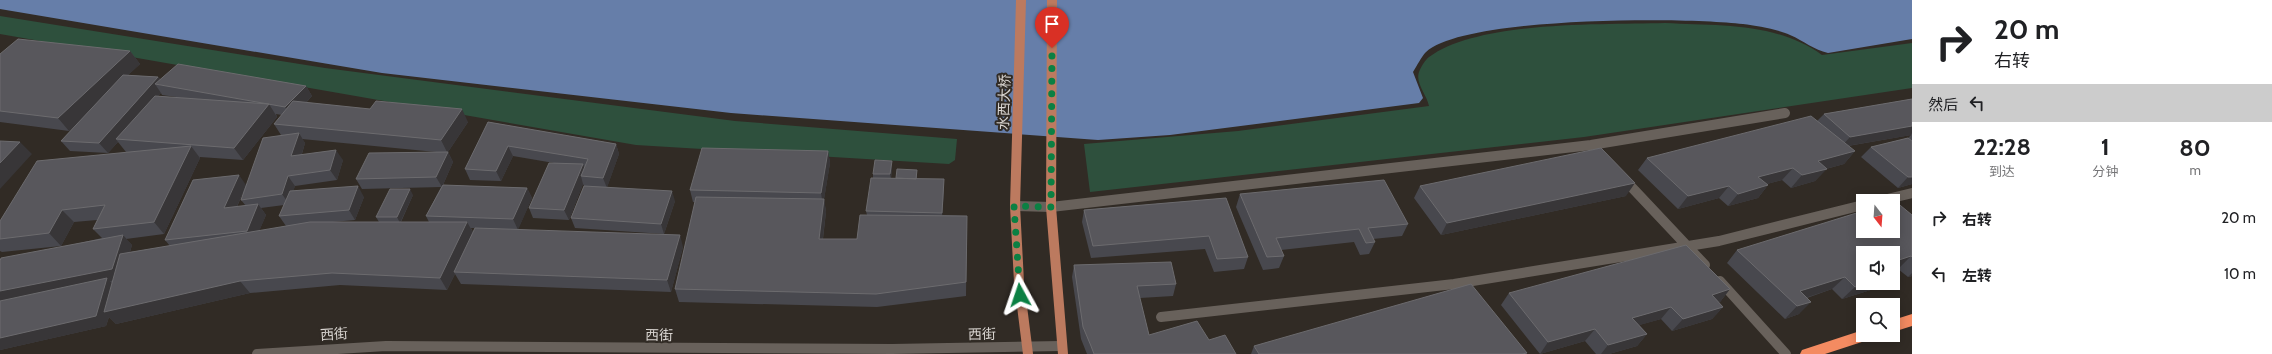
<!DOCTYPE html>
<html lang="zh">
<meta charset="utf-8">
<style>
:root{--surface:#fff;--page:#f2f2f2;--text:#202124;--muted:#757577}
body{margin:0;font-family:Cabin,"Noto Sans SC",sans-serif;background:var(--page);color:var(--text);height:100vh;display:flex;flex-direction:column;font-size:15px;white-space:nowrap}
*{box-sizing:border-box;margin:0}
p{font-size:13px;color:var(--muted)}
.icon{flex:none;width:22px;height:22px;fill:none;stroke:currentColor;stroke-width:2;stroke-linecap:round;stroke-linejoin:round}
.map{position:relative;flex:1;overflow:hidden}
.sheet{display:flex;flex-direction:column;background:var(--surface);width:360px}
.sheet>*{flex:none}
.top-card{background:#fff;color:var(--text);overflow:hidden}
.needle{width:26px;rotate:163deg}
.fabs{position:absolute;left:1856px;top:194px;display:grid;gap:8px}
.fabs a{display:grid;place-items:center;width:44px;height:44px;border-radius:0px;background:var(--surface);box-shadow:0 2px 10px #0003;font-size:20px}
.pin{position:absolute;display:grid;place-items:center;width:34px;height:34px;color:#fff;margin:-41px -17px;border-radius:50% 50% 50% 0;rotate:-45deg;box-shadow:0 0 4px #0007}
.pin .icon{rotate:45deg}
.me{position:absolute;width:44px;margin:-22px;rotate:355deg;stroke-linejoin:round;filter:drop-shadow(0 0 3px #0008)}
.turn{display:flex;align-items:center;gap:14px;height:84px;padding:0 16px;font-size:18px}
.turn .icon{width:52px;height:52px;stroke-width:2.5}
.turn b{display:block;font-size:28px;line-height:34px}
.then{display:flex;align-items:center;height:38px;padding:0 16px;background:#0003;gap:8px;font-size:15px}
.eta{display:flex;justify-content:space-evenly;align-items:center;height:68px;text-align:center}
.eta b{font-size:24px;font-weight:700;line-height:28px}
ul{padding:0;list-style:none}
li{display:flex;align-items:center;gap:12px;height:56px;padding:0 16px}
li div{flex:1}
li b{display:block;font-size:15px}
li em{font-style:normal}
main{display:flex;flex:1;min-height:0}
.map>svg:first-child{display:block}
.green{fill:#2e503d}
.water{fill:#667ea9}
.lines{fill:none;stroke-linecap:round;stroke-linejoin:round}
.minor{stroke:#68615b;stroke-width:10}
.major{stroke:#bc7a5f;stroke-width:10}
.highway{fill:#f48b61;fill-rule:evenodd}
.wall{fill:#48484e;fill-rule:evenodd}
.shaded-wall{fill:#383638}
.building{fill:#58575c;stroke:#6c6b6e}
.route{stroke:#0b8043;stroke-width:7;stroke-dasharray:0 12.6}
.labels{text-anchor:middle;stroke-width:4;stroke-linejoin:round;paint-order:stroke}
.street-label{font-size:14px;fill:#d9d5d1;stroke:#312b25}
</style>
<main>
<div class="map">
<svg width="1912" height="354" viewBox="0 0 1912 354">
<rect width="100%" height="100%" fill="#312b25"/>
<path class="green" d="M0,16L325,68L735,121L957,139L955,160L949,164L636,145L0,34Z
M1665,23C1719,26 1776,22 1822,55L1912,43V88L1584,137L1090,192L1084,144L1238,131L1429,106C1427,95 1415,83 1419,72C1421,67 1425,60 1429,57C1479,20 1603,25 1665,23Z"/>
<path class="water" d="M0,0H1912V39L1828,53C1814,50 1804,41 1790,35C1777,29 1757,26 1743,24C1687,17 1465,16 1426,52C1421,57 1417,66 1413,72L1423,98L1419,103L1170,135L1098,140L731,113L382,73L0,9Z"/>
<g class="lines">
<path class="minor" d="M1623,178L1705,265
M1879,201L1912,193
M1015,206L1051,207L1591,145L1785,113
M1720,281L1786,354
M1161,317L1454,284L1719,241L1863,205
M257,354L386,346L892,349L1061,346"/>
<path class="major" d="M1021,0L1015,206L1019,282L1028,354
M1052,0L1051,207L1063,354"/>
<path class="highway" d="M1912,314V326L1893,332V320Z
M1863,330V335H1873L1871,339L1825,354H1800L1802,350Z"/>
</g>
<path class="wall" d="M130,51L140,64L128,75L158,77L160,79L306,86L312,96L306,103L468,122L448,152L453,162L443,185L527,188L532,198L518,229L683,247L671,292L461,284L455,274L447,290L340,285L250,293L116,324L109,317L106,326L0,350V261L102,238L93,229L97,220L74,222L61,246L2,252L0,251V221L130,152H126L118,142L108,153L70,151L61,141L85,115L69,131L0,122V54ZM161,93L162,95L183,98L158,96ZM276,114L282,115L274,124L281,135L246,185L165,240L170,246L130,252L132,245L126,239L164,234L200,158V157L243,160L277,117ZM302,139L436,152L356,179L362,189L441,187L426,216L429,222H401L413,195L376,217L379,222H333L355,220L364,197L293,191L295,186L337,180L343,160L302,154L305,143ZM244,190L241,200L246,206L237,207ZM284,205L279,216L286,226L291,225L259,231L266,215L261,208ZM471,228H475L473,232Z
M1912,99V184L1898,188L1861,157L1871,147L1908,138L1911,135L1848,146L1855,151L1844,164L1826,169L1815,181L1791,188L1782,180L1767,184L1768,185L1758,198L1728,206L1719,198L1678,209L1638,170L1647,158L1817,121L1824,114Z
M488,122L616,144L619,154L607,187L675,201L664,234L575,228L571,218L584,186L583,184L569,220L533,218L529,208L554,163L513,156L501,181L470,180L465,169Z
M828,151L830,163L824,199L826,212L823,239H857L867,215L866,211L873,178V174L892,167L891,178H896L917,170V179H944V190L942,215L967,216L966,296L877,307L679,302L675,289L695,202H693L690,190Z
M1420,186L1626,196L1441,235L1414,198Z
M1240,194L1408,224L1402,236L1373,239L1375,242L1369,254L1360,255L1354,242L1281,250L1284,256L1279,268L1263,270L1236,207Z
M1226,198L1248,257L1244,269L1214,272L1205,249L1091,258L1082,222L1084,210Z
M1912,214V276L1908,277L1898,269L1893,270V253L1877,288L1842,299L1832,289L1807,298L1799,314L1785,319L1727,263L1737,250Z
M1074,265L1176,284L1173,296L1140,298L1149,335L1209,340L1236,354H1087L1081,339L1072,277Z
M1730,289L1720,302H1718L1723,307L1712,319L1672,331L1661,319L1639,325L1647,334L1637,346L1609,354H1596L1585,341L1540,354L1501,305L1509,293Z
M1254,346L1527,353L1526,354H1251Z"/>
<path class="shaded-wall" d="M130,51L140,64L69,131L58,118Z
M158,77L165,86L155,84L161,93L120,139H116L118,142L108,153L99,143Z
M306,86L312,96L292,117L285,107Z
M269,104L277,117L243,160L234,148Z
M462,109L468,122L448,152L453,162L442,187L436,177L447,152L441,140Z
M1912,126V133L1911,135L1841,147L1850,137Z
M299,133L305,143L298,166L291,156Z
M20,142L32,154L0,189V163Z
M616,144L619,154L607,188L603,178Z
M191,146L200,158L164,234L154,222Z
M508,146L513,156L501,181L496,171Z
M336,150L343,160L337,180L330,170Z
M828,151L830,163L823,206L821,193Z
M1855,151L1844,164L1807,174L1818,161Z
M892,161V167L891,180L890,174Z
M583,164L587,175L581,176L583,184L569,220L564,210Z
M1793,168L1782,180L1748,189L1758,177Z
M1827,169L1815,181L1791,188L1802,175Z
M239,175L246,185L232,218L224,208Z
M288,176L295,186L289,204L282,194Z
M1908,177H1912V184L1898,188Z
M944,179V190L942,223V213Z
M1635,183L1626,196L1441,235L1447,223Z
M1768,185L1758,198L1728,206L1738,194Z
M358,186L364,197L355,220L349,210Z
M1729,186L1719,198L1678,209L1688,196Z
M527,188L532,198L518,230L513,219Z
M410,189L413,195L400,223L397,217Z
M672,191L675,201L664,234L661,224Z
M824,199L826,212L821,252L819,239Z
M258,204L266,215L255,241L247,231Z
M62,210L74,222L61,246L49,233Z
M467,222L474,234L454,272L455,274L447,290L440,278Z
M123,235L132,245L121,279L110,281L116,288L240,281L250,293L116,324L109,317L106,326L0,350V291Z
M680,235L683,247L671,292L667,280Z
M1911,256L1898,269L1893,270V262Z
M1912,273V276L1908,277Z
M1845,277L1832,289L1793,302L1800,291Z
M1866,283H1882L1877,288L1842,299L1855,287Z
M1730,289L1720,302L1701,307L1712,295Z
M1811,302L1799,314L1785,319L1797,306Z
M1671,307L1661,319L1622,330L1632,318Z
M1723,307L1712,319L1672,331L1683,319Z
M1595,329L1585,341L1540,354L1548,342Z
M1647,334L1637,346L1609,354H1601L1608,345Z"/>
<path class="building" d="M18,39L130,51L58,118L0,111V54Z
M178,64L306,86L285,107L155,84Z
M123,75L158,77L99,143L61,141Z
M155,96L269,104L234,148L116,139Z
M1912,99V126L1850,137L1824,114Z
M293,101L370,109L376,101L462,109L441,140L274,124Z
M1811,116L1855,151L1818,161L1827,169L1802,175L1793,168L1758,177L1768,185L1738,194L1729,186L1688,196L1647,158Z
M488,122L616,144L603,178L581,176L588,159L508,146L496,171L465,169Z
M299,133L291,156L336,150L330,170L288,176L282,194L241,200L263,138Z
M1908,138L1912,141V177H1908L1871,147Z
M0,141L20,142L0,163Z
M191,146L154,222L93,229L105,205L62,210L49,233L0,239V221L37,161Z
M702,148L828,151L821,193L690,190Z
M1601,148L1635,183L1447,223L1420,186Z
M448,152L436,177L356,179L369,153Z
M875,160L892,161L890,174H873Z
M549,163L583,164L564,210L529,208Z
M897,169L917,170L916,179L896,178Z
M239,175L224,208L258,204L247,231L165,240L193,180Z
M871,178L944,179L942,213L866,211Z
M1384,180L1408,224L1368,228L1375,242L1366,243L1359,229L1276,238L1284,256L1267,257L1240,194Z
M443,185L527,188L513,219L426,216Z
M358,186L349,210L279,216L290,191Z
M584,186L672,191L661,224L571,218Z
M390,189H410L397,217H376Z
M696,197L824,199L819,239H857L860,215L967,216L966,282L876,294L675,289Z
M1226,198L1248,257L1217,259L1209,236L1093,246L1084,210Z
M1895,201L1912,215V257L1911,256L1893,262V253H1863V283H1866L1855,287L1845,277L1800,291L1811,302L1797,306L1737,250L1863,211V231H1893V202Z
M310,222H467L440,278L332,273L240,281L104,312L120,254Z
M475,228L680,235L667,280L454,272Z
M123,235L112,269L0,291V261L1,258Z
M1686,245L1730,289L1712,295L1723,307L1683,319L1671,307L1632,318L1647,334L1608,345L1595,329L1548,342L1509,293Z
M1171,262L1176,284L1137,286L1149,335L1197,321L1209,340L1225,335L1236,354H1094L1091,346L1083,327L1074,265Z
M107,278L96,316L0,338V301Z
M1471,284L1527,353L1522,354H1259L1254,346Z"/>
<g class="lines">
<path class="route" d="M1020,295L1014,206L1051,207L1052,48"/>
</g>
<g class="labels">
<g class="street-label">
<text transform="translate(1004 102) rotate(-88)" y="5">水西大桥</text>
<text transform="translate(334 334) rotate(-4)" y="5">西街</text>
<text transform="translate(982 334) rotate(-1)" y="5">西街</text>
<text transform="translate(659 335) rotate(1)" y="5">西街</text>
</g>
</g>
</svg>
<div class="fabs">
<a><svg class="needle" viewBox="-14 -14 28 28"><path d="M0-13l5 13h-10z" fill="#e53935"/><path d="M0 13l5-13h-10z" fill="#757577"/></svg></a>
<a><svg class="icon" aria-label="sound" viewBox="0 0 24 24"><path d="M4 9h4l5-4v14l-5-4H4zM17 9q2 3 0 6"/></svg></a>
<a><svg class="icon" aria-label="search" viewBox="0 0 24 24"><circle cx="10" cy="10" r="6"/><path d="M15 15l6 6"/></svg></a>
</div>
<div class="pin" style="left:1052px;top:48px;background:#d93025"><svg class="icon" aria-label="arrive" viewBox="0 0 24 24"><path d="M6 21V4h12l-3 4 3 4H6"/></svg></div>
<svg class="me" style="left:1020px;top:295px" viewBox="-20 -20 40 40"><path d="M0-17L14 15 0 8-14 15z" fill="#0b8043" stroke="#fff" stroke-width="4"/></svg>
</div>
<section class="sheet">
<div class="top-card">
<div class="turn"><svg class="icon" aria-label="right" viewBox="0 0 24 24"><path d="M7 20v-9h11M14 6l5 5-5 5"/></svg><div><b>20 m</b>右转</div></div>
<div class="then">然后<svg class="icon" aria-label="left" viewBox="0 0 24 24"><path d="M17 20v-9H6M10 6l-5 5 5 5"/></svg></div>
</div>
<div class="eta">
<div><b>22:28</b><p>到达</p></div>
<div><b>1</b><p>分钟</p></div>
<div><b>80</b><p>m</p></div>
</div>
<ul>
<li><svg class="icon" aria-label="right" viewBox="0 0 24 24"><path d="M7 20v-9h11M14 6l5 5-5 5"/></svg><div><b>右转</b></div><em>20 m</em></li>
<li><svg class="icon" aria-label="left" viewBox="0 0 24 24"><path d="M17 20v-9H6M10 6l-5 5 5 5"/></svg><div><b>左转</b></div><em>10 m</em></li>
</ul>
</section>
</main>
